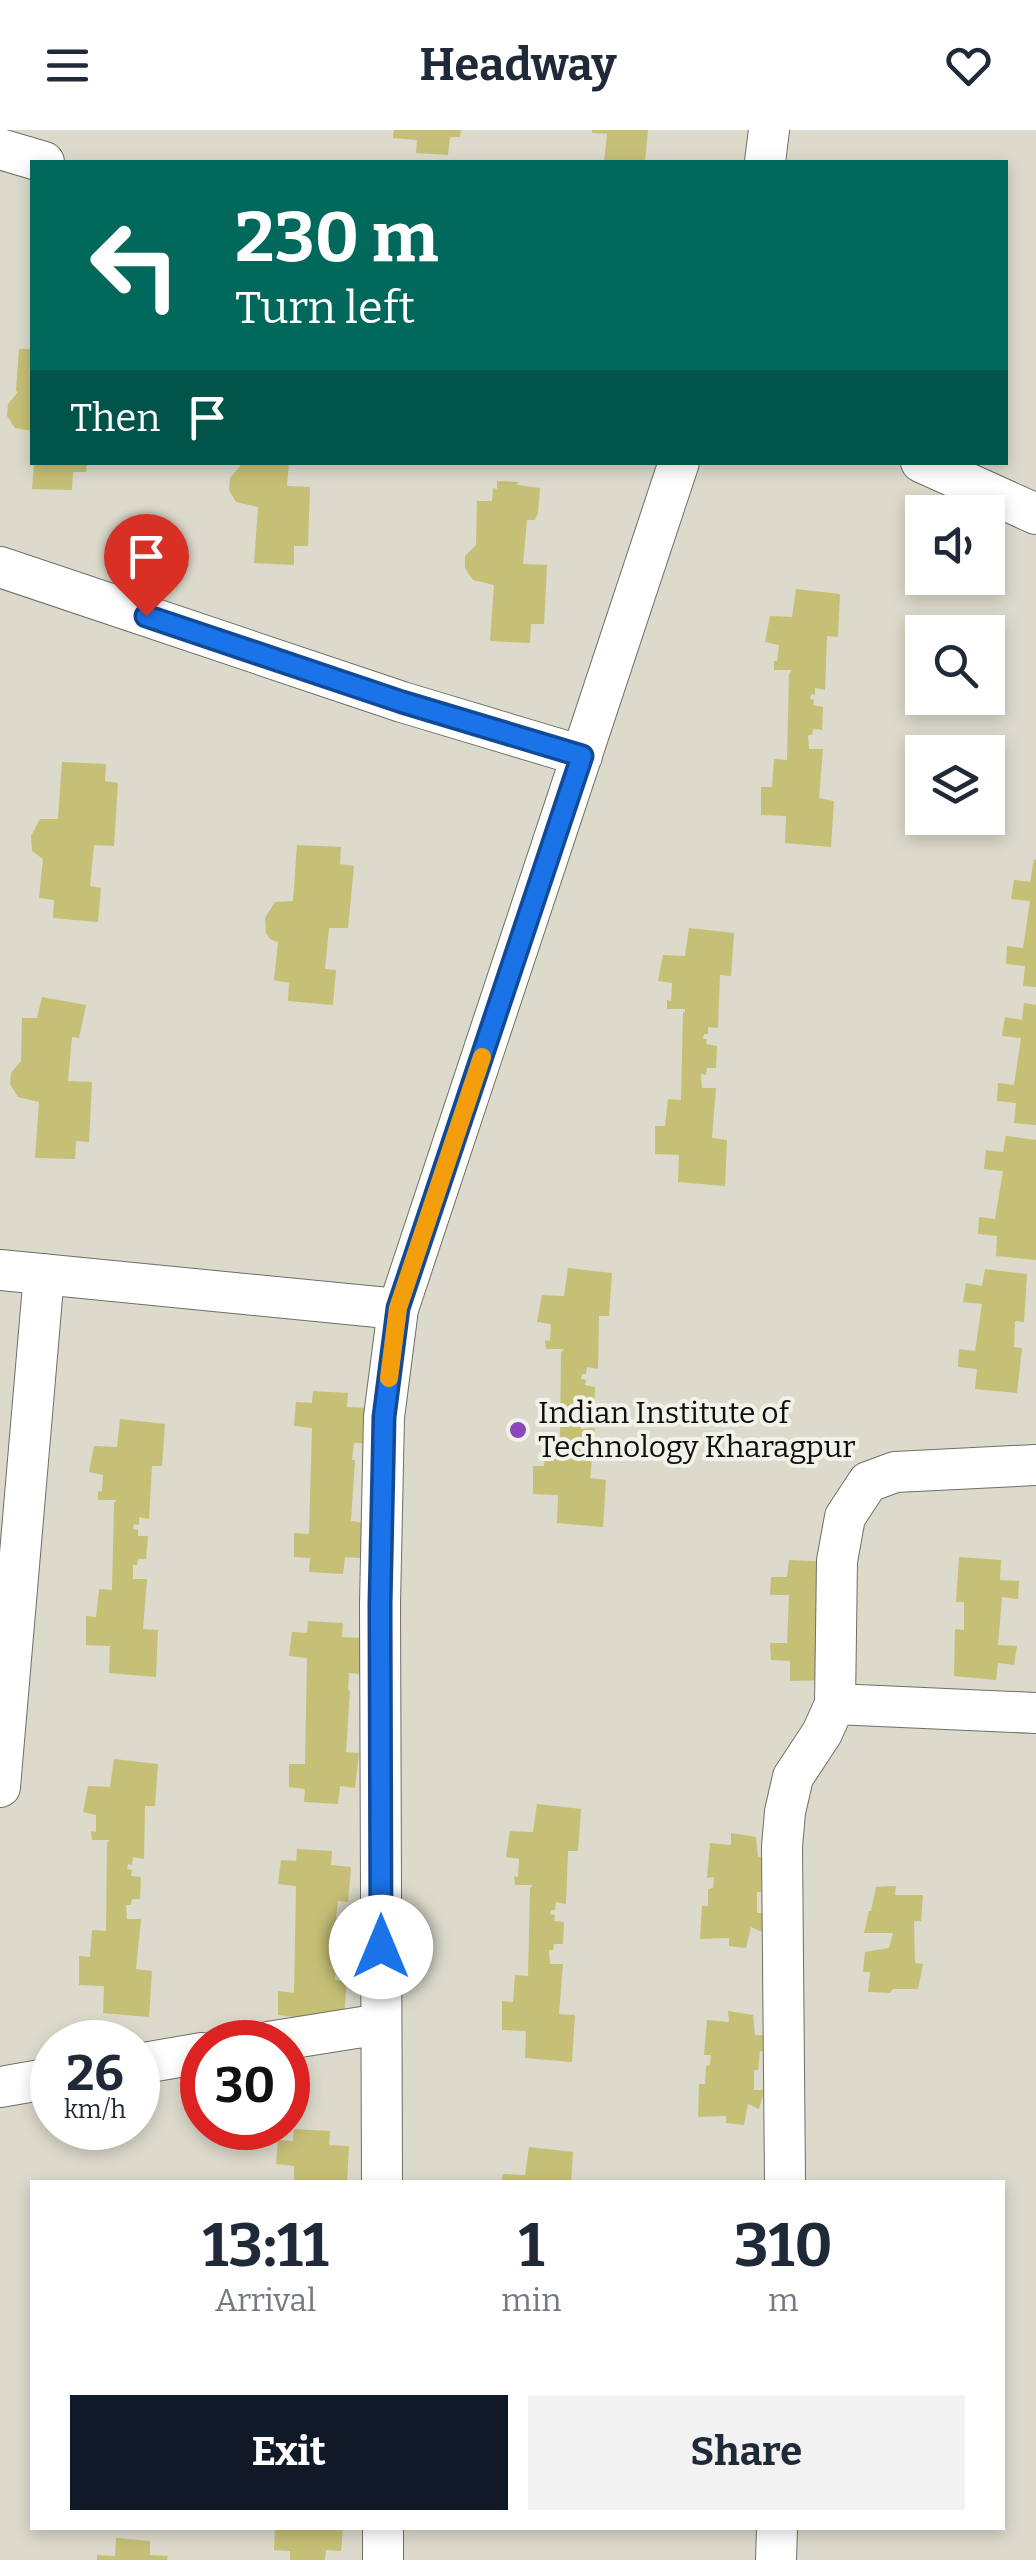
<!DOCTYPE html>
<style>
:root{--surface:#fff;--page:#f2f2f3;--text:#1f2937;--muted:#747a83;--accent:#111827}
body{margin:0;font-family:Bitter,serif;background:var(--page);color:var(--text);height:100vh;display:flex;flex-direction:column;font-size:38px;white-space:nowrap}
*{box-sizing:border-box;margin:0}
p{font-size:32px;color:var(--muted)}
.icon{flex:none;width:55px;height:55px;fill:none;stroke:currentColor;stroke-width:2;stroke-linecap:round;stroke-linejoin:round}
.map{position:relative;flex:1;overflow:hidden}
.drawer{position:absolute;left:30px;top:2050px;width:975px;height:350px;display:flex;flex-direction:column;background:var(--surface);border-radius:0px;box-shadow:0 5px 15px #0003}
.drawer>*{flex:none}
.hud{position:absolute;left:30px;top:30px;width:978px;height:305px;border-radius:0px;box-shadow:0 5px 15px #0003;background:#00695c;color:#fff;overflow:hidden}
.controls{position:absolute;left:905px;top:365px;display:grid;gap:20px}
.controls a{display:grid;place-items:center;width:100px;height:100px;border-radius:0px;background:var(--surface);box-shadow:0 5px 15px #0003;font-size:50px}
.speed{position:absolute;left:30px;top:1890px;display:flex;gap:20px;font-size:50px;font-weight:700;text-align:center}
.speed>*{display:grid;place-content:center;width:130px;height:130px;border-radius:50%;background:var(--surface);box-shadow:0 5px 15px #0003;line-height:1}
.speed small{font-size:25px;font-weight:400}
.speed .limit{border:15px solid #d22;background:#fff;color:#111}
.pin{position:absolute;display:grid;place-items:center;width:85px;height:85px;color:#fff;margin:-102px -42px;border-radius:50% 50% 50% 0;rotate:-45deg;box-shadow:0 0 10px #0007}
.pin .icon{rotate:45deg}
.me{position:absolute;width:110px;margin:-55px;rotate:0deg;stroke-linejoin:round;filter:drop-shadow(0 0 8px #0008)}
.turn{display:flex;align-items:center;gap:35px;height:210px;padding:0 40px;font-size:45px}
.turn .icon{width:130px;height:130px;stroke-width:2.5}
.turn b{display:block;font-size:70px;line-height:85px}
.then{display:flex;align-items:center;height:95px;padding:0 40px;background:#0003;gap:20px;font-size:38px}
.eta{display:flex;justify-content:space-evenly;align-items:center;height:170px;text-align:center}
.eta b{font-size:60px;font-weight:700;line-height:70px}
.cta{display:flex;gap:20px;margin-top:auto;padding:20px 40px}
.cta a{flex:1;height:115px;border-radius:0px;background:var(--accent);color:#fff;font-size:40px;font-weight:700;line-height:115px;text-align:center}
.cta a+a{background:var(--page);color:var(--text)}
header{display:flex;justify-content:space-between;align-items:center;height:130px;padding:0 40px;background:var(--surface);font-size:45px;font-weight:700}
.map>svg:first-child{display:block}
.built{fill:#dbdacb;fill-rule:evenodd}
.building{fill:#c6bf76}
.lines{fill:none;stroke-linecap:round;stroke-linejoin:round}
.minor-casing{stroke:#6f6e67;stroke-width:42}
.minor{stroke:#fff;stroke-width:40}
.route-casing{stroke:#114b97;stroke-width:25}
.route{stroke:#1a73e8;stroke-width:18}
.slow{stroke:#f59e0b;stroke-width:18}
.poi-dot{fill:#8a48bc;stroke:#f2f2ea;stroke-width:4}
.labels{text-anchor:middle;stroke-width:8;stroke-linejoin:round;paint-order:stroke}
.poi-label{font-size:30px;fill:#0e0e0c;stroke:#f2f2ea;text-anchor:start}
</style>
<header><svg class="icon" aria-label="menu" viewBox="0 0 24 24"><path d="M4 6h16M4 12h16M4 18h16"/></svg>Headway<svg class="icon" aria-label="heart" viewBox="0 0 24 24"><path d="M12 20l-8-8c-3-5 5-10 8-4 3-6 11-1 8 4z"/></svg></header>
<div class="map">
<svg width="1036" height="2430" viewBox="0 0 1036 2430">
<rect width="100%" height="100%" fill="#e5e4dd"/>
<path class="built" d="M0,0H1036V2430H0ZM32,32H1005V332H32ZM922,382H988V448H922ZM922,502H988V568H922ZM922,622H988V688H922ZM52,1912H138V1998H52ZM202,1912H288V1998H202ZM32,2052H1002V2398H32Z"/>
<path class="building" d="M394,0H461L460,7H450L448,25L416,23L417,10L393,8Z
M592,0H648L645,32H604L607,4L592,3Z
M19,219H32V301L15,298L7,286L8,274L18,262L16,261Z
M34,332H87L86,342H73L72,360L32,359Z
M238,332H289L287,356L310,357L308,416H294V435L254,433L258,377L236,372L229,360L230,348L240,336Z
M497,351L518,352L517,355L540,358L538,383L535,390H527L523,434L547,435L544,494H531L530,513L490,511L494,455L473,450L465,438V426L476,415L477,371H492L493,358L497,359Z
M796,459L840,464L838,507L827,506L825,560L815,558V565L811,564L810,569L814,570L813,575L823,577L822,600L813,599L812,605H808L809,619H823L819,668L834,671L831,717L785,713L786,686L761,685V657H772L774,629L787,630L789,544L792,540H774V531H777L779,515L765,512L770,486L792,487Z
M62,632L106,634L105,651L118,653L114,716L94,715L90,756L101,758L98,792L53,788L54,770L39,768L43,729L32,721L31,706L40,689H58Z
M297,715L341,717L340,734L354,736L348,798H329L325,839L336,840L333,875L288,871L289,853L274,850L278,812L270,809L266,803L265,788L275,772L293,771Z
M1034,729L1036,730V857L1023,856L1025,836L1006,834L1007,816L1023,818L1030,771L1011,769L1014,750L1030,752Z
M689,798L734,803L731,846L720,845L718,898L708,897V904H704L703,909H707L706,914L717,916L716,938H707L706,945L701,944L702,958H716L712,1008L727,1010L725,1056L678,1052L679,1025L655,1024V996H665L668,969L681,970L683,882H685V879H667V870L671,871L672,853L658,851L663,825L685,826Z
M42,867L86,875L79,908L72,907L68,951L92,952L89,1012L76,1011L75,1029L35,1028L39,972L18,967L10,954L11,943L21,931L22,888H37Z
M1024,873L1036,875V995L1014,993L1016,973L997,971L998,953L1014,955L1021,908L1002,906L1005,887L1022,890Z
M1006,1006L1036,1010V1130L996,1126L997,1106L978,1104L979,1087L995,1089L1003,1041L984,1039L986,1020L1003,1022Z
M568,1138L612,1143L609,1186H599L598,1239L587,1237L586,1244H582L581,1249L586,1250L585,1255L595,1257L594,1279H586L585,1285L580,1284L581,1299L595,1298L590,1348L606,1350L603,1397L557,1393L558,1365L533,1364V1336H544L546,1309L560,1310L561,1223L564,1219H546L545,1210L550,1211L551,1194L537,1192L542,1165L564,1166Z
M985,1139L1027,1144L1024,1192L1015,1191L1014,1217L1022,1218L1017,1263L975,1259L977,1239L958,1237L959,1219L975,1221L982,1174L963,1172L966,1153L982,1156Z
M313,1261L348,1263L347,1277L368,1278L364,1313H354L352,1330H355L351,1391L364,1393L360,1428L345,1427L343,1444L309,1442L310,1428L294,1427V1403L309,1404L312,1298L294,1296L296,1272L312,1273Z
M120,1289L165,1294L162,1336H152L149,1389L139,1387V1395L134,1394L133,1399L138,1400V1406H148L146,1429H138L137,1435H133V1449H147L143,1499L158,1500L156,1547L109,1543L110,1516L86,1515V1486L96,1487L99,1459L112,1460L114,1373L116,1370H98V1361L102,1362L103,1345L89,1342L94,1316L117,1317Z
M959,1427L1001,1430L1000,1450L1019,1451L1018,1469L1002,1467L998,1515L1017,1516L1014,1535L998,1533L996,1550L954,1546L955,1499L964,1500V1472H956Z
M789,1430L831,1432L832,1550L790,1551V1531L771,1530L770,1513H787L789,1465H770L771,1447H787Z
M308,1491L343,1493L342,1507L362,1508L360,1544L349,1543L348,1561L350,1560L346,1622L359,1623L355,1658L340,1656L338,1674L304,1672L305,1659L289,1657V1634H305L307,1528L289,1526L292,1502L307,1503Z
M114,1629L158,1634L155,1676H145L144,1729L133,1727L132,1735L128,1734L127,1739L132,1740L131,1746L141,1747L140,1769H132L131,1775H126L127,1789H141L136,1839L152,1841L149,1887L103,1883L104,1856L79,1855V1826L90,1827L92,1800L106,1801L107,1713L110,1710H92L91,1701L96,1702V1685L83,1682L88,1656L110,1657Z
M537,1674L581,1679L578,1721H568L566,1774L556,1772L555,1780H551L550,1784L555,1785L554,1791L564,1792L563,1814H554L553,1820H549L550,1834H563L559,1884L575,1885L572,1932L525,1928L526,1901L502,1900V1871L513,1872L515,1845L528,1846L530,1758L533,1755H515L514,1746L518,1747L519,1729L506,1727L510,1701L533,1702Z
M731,1703L756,1707L758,1727L772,1728L762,1744L761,1762H757V1783H767L762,1802L751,1797L746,1818L729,1816V1808L700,1809L702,1776H708V1759L713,1758L714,1747L707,1748L710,1713L731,1715Z
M297,1719L332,1721L331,1735L351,1737L348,1772L338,1771L336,1788H339L335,1850L347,1851L344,1886L293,1900L294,1887L278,1885V1861L294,1863L296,1756L278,1754L281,1730L296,1731Z
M896,1756L895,1765H923L921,1791H914L915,1833L923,1834L918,1859H893L890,1863L868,1862L870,1842H863L865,1822L889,1818L893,1803H864L869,1781H871L876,1757Z
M728,1881L753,1885L755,1905H769L768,1921H760L758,1940H754V1960H764L759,1979L748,1974L744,1995L726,1993V1986L698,1987L699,1954H705L706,1936L710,1935L711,1925H704L707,1890L729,1892Z
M294,1999L330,2001L329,2015L349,2016L347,2052H294V2036L276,2034L278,2010L293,2011Z
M529,2017L573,2022L571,2052H501L503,2044L525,2045Z
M275,2398H343L341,2421L326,2420L325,2430H290V2421L274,2420Z
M116,2408L150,2411V2425L168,2426L167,2430H97V2425L115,2426Z"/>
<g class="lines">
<g class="minor-casing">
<path id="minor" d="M0,19L44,32
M765,32L769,0
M921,332L1036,384
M0,437L402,572L582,626
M0,1140L398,1179
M835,1574L1036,1583
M0,1657L44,1144
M268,1912L381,1894
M138,1934L202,1923
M0,1957L52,1948
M382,2052L380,1474L384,1287L398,1179L679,332
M785,2052L782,1717L785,1682L793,1647L822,1603L835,1574L837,1431L845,1387L868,1352L895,1342L1036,1335
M383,2398V2430
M776,2430L777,2398"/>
</g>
<use href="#minor" class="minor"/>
</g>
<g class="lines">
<g class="route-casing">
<path id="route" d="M146,486L402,572L582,626L398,1178L384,1287L380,1474L381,1817"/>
</g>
<use href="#route" class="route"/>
<path class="slow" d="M389,1248L398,1178L482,927"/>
</g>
<circle class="poi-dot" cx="518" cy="1300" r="10"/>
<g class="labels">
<g class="poi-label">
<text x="538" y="1293">Indian Institute of<tspan x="538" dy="34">Technology Kharagpur</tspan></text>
</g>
</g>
</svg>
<div class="controls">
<a><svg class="icon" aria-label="sound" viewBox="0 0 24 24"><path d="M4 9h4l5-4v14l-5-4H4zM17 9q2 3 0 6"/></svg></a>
<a><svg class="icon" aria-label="search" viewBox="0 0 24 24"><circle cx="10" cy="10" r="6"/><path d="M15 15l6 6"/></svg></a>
<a><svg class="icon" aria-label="layers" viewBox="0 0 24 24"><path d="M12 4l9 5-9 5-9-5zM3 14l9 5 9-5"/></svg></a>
</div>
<div class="speed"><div>26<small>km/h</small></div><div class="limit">30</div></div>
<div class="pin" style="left:146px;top:486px;background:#d93025"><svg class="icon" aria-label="arrive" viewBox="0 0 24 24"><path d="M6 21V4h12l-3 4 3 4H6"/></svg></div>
<svg class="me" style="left:381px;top:1817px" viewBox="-20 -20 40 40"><circle r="19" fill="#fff"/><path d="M0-13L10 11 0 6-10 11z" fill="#1a73e8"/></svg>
<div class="hud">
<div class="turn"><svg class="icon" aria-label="left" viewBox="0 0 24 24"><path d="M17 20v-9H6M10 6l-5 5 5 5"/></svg><div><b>230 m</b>Turn left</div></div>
<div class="then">Then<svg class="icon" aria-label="arrive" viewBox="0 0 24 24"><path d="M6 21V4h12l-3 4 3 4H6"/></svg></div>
</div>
<section class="drawer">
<div class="eta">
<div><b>13:11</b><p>Arrival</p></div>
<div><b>1</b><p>min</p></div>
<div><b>310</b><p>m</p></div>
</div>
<div class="cta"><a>Exit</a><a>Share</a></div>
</section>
</div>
